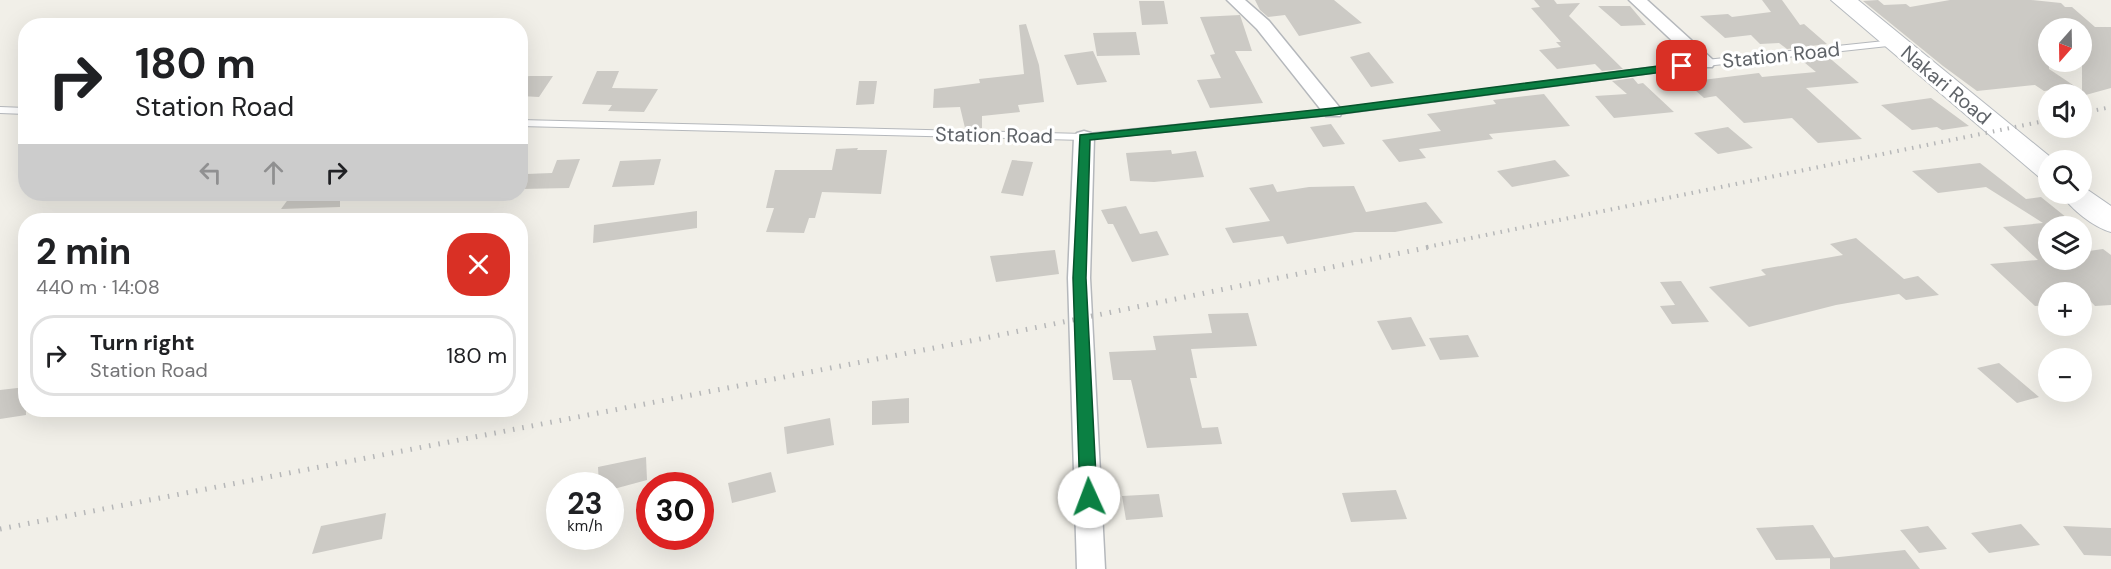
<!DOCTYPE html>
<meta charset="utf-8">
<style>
:root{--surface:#fff;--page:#f2f2f2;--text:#202124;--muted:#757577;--line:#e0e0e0}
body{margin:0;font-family:"DM Sans",sans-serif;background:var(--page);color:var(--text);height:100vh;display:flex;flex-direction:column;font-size:22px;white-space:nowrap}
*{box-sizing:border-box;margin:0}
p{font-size:20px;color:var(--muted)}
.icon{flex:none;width:33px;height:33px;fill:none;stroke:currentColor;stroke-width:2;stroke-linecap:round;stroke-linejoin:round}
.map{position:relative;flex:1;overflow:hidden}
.drawer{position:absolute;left:18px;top:213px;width:510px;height:204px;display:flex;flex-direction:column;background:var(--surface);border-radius:24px;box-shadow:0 6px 24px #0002}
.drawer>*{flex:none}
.hud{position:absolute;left:18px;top:18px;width:510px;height:183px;border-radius:24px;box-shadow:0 6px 24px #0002;background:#fff;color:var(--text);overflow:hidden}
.needle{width:39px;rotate:200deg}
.fabs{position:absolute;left:2038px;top:18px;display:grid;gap:12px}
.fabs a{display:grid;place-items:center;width:54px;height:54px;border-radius:50%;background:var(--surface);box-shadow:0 6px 24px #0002;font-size:30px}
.speed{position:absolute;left:546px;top:472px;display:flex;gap:12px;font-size:30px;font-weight:700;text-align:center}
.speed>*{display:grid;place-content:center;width:78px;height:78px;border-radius:50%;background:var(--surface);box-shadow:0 6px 24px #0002;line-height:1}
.speed small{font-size:15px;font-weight:400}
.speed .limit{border:9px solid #d22;background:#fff;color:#111}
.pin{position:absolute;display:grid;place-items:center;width:51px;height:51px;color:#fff;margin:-26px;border-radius:12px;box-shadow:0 3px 9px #0006}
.me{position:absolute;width:66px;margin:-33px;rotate:358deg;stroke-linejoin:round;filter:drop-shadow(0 0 4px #0008)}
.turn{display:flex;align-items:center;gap:21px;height:126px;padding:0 18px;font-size:27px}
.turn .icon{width:78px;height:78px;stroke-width:2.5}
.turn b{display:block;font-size:42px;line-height:51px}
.lanes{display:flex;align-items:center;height:57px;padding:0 18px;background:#0003;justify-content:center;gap:30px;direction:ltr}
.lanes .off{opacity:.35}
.round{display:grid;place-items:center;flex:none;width:63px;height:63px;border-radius:24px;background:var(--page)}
.headline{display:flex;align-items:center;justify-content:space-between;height:102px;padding:0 18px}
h1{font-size:36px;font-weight:700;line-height:45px}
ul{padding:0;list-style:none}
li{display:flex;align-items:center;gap:18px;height:81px;margin:0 12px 9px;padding:0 6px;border:3px solid var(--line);border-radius:24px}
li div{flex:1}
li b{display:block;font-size:22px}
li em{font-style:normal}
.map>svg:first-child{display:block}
.building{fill:#cccac5}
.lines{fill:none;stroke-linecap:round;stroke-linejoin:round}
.lane-casing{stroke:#b5b8bc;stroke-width:2}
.street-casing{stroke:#b5b8bc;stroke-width:3}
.secondary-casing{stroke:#b6babf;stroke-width:2}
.lane{fill:#fff;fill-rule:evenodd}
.street{fill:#fff;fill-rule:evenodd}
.secondary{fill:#fff;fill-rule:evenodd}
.rail-far1{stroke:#b6b7b8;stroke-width:4;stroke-dasharray:1.5 6;stroke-linecap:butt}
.rail{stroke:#b6b7b8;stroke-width:5;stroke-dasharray:1.5 8;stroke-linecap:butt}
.route{fill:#0b8043;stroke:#07532c;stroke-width:1.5}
.labels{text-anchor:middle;stroke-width:6;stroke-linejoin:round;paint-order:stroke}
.street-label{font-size:20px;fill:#5f6368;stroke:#fff}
</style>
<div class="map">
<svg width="2111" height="569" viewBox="0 0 2111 569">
<rect width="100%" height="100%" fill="#f1efe8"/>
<path class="building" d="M1255,0H1334L1362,23L1299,36L1285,15L1268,17L1260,10Z
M1534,0H1554L1557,4L1580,3L1569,16L1623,69L1602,71L1595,64L1557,69L1539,50L1561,47L1556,42H1561L1531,8L1540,7Z
M1762,0H1782L1800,25L1804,24L1827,44L1787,49L1779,43L1760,44L1751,35L1725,38L1700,16L1728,14L1732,17L1771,12Z
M1878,0L1884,5L1906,4L1910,7L1950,0H2031L2061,3L2065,7H2072L2095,27H2111V88L2082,96V28H2049V69L2076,87L2044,91L2035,85L1977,91L1943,66L1863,1Z
M1139,1H1164L1168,24L1142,25Z
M1598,6H1630L1646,25L1621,26Z
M1240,15L1252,51H1235L1263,103L1210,108L1197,80L1221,78L1210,55L1215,54L1200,17Z
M1026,24L1039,65L1044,102L1018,105L1020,112L982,116V128H965L960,107L933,108L934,89L980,83L979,79L1024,74L1019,25Z
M1136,32L1140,55L1097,56L1093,33Z
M1093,51L1107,82L1077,85L1064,55Z
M1369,52L1394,83L1371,87L1350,57Z
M1826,55L1859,83L1806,88L1862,139L1818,143L1792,118L1744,123L1716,96L1704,98L1686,82L1759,73L1762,77L1816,72L1799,58Z
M597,71H619L612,88L658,89L644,112L608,111L612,105L582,104Z
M530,76H553L539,97L520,96V77Z
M1633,78L1638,84L1643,83L1674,112L1614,118L1595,96L1627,94L1612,81Z
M859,81H877L874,104L856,105Z
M1544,94L1570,126L1489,134L1493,139L1419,149L1426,158L1399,162L1382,140L1441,131L1427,114L1496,104L1493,100Z
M1931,98L1969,126L1942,130L1937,127L1912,130L1881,105Z
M1331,124L1345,144L1323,147L1310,127Z
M1728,127L1753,148L1718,154L1694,133Z
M858,148L857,150H887L881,194L822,192L815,218H809L804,233L766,232L774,208H766L775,170H832L836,149Z
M1171,150L1172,154L1196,151L1204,177L1154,182L1130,181L1126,153Z
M580,159L569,188L520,189L526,174L552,173L557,160Z
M661,159L654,185L612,187L620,161Z
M1012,160L1033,162L1023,196L1001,193Z
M1555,160L1570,176L1512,187L1497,171Z
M1980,163L2026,199L2041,197L2072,222L2049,226V260H2082V252L2103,249L2111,255V305L2095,306L2082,292H2049V305L2035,306L1990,264L2038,260L2003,227L2043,223L1986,187L1938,193L1912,171Z
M1273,184L1277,192L1309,187L1354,186L1366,212L1426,202L1443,223L1395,232H1355L1287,244L1283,236L1233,243L1225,228L1270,221L1249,188Z
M292,194H340V207L281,209Z
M1126,206L1140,234L1157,231L1169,255L1132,262L1113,224H1108L1101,210Z
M697,211V228L593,243L594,225Z
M1856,238L1904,279L1918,276L1939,295L1906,300L1899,294L1836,305L1749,327L1709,287L1766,275L1761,270L1763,269L1843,255L1830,244Z
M1055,250L1059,274L996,282L990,256Z
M1681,281L1709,322L1672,324L1660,306L1675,305L1660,282Z
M1248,313L1257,346L1191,349L1197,378H1190L1202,428L1218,427L1222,444L1147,448L1131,380H1113L1109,352L1156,350L1153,336L1212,333L1208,314Z
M1411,317L1426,346L1392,350L1377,321Z
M1468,335L1479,357L1440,360L1429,338Z
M1999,363L2039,397L2017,403L1977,368Z
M26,387V415L0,419V390Z
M909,398V423L872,425V401Z
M830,418L834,445L787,454L784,427Z
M646,457L647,480L610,490V486H599L598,467Z
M771,472L776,492L732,503L728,483Z
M1396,490L1407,519L1351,522L1342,493Z
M1159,494L1163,517L1126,520L1122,496Z
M386,513L382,539L312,554L321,526Z
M2021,524L2040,545L1989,553L1971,533Z
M1813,525L1834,558L1776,560L1756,528Z
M1928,526L1947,549L1919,553L1900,530Z
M2063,526L2111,528V556L2084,555Z
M1905,550L1920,569H1830V558Z"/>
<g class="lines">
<g class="lane-casing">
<path id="lane" d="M1894,40L1899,43L1897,45L1706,66L1333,115L1084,140L520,126V120L1084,134L1333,109L1706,60Z
M0,107L26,108V114L0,113Z"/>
</g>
<g class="street-casing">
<path id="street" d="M1227,0H1245L1269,21L1340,108L1342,112L1340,116H1326L1257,29Z
M1629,0H1647L1712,59L1715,63L1712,67H1700Z
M1084,131L1091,133L1094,137L1090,278L1105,569H1077L1068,278L1074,137L1077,133Z"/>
</g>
<g class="secondary-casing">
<path id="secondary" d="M1831,0H1858L2054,160H2049V180L2039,177Z
M2082,186L2111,206V232C2093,227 2071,209 2061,194H2082Z"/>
</g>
<use href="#lane" class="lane"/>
<use href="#street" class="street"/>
<use href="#secondary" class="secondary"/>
<path class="rail-far1" d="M2082,113L2111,107
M1427,247L2049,120"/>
<path class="rail" d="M0,529L975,340L1435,246"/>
</g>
<path class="route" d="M1682,63L1688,66L1686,69L1333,115L1090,140L1086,278L1097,497L1094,502L1089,504L1083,502L1080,497L1073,278L1080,135L1333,108Z"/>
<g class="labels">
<g class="street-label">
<text transform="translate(1781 55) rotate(-6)" y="7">Station Road</text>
<text transform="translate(1946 85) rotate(40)" y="7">Nakari Road</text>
<text transform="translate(994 135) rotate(1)" y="7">Station Road</text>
</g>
</g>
</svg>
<div class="fabs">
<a><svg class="needle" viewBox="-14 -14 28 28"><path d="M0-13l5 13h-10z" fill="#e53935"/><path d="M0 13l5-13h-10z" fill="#757577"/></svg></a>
<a><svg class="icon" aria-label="sound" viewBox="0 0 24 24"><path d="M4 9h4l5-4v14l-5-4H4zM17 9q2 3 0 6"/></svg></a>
<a><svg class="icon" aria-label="search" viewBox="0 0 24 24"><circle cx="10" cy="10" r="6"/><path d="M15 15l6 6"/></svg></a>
<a><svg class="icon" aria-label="layers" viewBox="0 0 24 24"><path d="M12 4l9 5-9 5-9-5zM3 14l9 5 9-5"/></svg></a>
<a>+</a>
<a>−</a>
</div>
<div class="speed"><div>23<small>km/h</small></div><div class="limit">30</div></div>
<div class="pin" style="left:1682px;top:66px;background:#d93025"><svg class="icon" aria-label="arrive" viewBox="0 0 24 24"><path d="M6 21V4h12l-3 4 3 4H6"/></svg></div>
<svg class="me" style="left:1089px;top:497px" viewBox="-20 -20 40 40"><circle r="19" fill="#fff"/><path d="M0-13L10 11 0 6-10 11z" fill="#0b8043"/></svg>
<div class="hud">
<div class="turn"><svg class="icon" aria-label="right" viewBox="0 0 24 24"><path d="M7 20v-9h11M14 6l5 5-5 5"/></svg><div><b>180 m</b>Station Road</div></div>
<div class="lanes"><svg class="icon off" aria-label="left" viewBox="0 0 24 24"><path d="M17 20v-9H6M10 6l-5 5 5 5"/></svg><svg class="icon off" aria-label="ahead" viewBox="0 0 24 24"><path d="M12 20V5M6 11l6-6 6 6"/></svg><svg class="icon" aria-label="right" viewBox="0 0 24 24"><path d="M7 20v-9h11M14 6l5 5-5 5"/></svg></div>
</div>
<section class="drawer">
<div class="headline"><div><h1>2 min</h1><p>440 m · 14:08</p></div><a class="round" style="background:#d93025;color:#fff"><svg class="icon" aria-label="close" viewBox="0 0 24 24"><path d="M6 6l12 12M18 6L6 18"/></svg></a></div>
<ul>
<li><svg class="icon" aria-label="right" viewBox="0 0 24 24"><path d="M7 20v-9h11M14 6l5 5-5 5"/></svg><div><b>Turn right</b><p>Station Road</p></div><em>180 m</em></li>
</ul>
</section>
</div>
